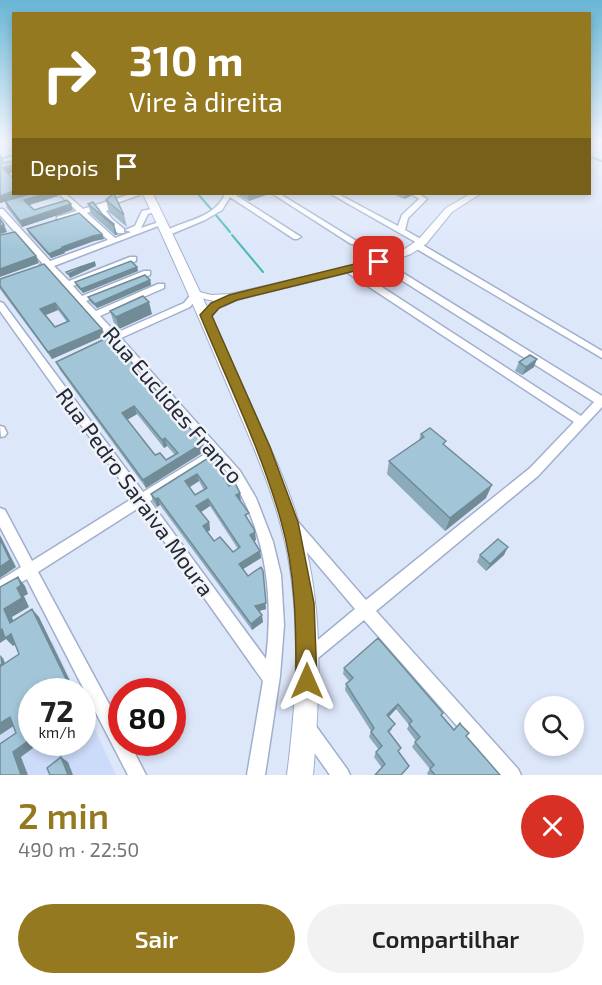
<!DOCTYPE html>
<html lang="pt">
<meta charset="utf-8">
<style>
:root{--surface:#fff;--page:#f2f2f2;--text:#222;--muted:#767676;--accent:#957920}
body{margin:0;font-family:"Exo 2",sans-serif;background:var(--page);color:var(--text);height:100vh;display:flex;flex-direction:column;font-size:22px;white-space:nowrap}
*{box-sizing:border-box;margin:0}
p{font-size:20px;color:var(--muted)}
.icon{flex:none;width:33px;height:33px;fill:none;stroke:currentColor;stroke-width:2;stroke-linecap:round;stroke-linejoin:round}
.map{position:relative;height:775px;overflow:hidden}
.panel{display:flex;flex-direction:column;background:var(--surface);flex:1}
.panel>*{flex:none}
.guide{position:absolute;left:12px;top:12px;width:579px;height:183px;border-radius:0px;box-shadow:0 3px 9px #0003;background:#957920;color:#fff;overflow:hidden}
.tools{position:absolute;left:524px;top:696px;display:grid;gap:12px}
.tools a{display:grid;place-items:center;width:60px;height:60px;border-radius:50%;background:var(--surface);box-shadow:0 3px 9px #0003;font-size:30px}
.speed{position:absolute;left:18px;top:678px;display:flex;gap:12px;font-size:30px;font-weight:700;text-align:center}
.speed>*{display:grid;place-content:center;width:78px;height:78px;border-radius:50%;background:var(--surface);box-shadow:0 3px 9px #0003;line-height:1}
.speed small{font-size:15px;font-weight:400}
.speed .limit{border:9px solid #d22;background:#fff;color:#111}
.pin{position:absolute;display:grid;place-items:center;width:51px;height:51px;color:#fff;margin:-26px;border-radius:12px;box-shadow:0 3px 9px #0006}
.me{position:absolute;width:66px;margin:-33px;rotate:0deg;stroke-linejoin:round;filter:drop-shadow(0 0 4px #0008)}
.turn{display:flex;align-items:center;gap:21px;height:126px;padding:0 18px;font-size:27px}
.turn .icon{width:78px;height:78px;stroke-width:2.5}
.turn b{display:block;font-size:42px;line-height:51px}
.then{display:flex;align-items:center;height:57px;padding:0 18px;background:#0003;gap:12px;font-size:22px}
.round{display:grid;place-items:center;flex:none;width:63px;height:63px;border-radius:32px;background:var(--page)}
.summary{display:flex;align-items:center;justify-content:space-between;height:102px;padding:0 18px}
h1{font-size:36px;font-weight:600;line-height:45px;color:var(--accent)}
.button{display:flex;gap:12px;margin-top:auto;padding:12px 18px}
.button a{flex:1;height:69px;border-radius:36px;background:var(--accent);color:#fff;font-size:24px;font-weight:600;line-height:69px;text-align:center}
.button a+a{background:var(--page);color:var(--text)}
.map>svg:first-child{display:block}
.built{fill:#ccdbf9}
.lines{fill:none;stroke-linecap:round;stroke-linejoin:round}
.stream{stroke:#49b8b8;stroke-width:2}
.minor-casing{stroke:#a1afce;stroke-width:3}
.major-casing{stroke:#a1afce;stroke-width:2}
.highway-casing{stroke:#a1afce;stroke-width:2}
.minor{fill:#fff;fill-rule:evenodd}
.major{fill:#fff;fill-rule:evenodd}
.highway{fill:#fff;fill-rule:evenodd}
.wall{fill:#8baaba;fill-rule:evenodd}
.shaded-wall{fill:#718b97}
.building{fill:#a2c6d8;stroke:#718b97;stroke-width:1.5;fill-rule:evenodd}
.route{fill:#957920;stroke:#614f15;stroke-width:1.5}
.labels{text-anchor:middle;stroke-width:5;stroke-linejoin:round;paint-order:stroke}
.street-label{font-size:22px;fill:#242935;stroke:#f0f4fa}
</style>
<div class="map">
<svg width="602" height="775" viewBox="0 0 602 775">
<rect width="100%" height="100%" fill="#dde7fa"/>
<path class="built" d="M52,641L76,691L32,692V742H82L83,704L116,775H0V676Z"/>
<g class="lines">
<path class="stream" d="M590,157L602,161
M0,159L14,155
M198,194L211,209
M215,214L230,232
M232,235L263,272"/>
<g class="minor-casing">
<path id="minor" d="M1,141H8L14,146V152Z
M59,194H66L83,209L131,194H140L139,195L114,204V207L106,211L112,219L124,229V233H118L106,223L98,211L100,208L87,213L115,238L131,232L125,230L135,226L142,211L156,208L160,210L148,214L141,228L162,221L166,223L54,266L69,281L130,257H136V261L73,286L82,296L144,271H150V275L86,301L96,311L158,284H164V288L100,316L116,333L184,303L193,292L196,291L200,294L190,307L121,338L240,471L256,498L273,542L281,575L284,625L280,676L265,775H247L263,681L140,507L38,572L122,728V742H129L146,775H128L27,579L0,595V580L21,567L0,527V508L5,510L32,561L133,498L0,311V302L3,303L143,492L210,451L112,342L107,341L105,339L108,336L47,268L40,269V265L43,264L0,215V209H3L50,261L108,240L81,215L57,221V217L77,211ZM217,459C263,514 275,588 266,659L150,501Z
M225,194H234L301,237L297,239H294L230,197L222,210L205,220L169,235L162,233C182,220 214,220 225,194Z
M273,194H280L358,242L357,244H351Z
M331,194H338L398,226L402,215L419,199L412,194H419L427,199L408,218L405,230L426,242L425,244H419Z
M415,244H421L602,351V358L415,248Z
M376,260H382L602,396V407L538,476L376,611L518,769L521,775H500L364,620L312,663L307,666L302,663L299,658L302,653L355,609L289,531L287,527L289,523L294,521L299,523L366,600L530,468L574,422L345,271V267H351L581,416L594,402L376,264Z
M0,426L4,427L7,433L5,436L1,437Z
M307,720L313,722L347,769L350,775H330L301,734L299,728L301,722Z"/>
</g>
<g class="major-casing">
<path id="major" d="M470,194H480L452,212L426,244L411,254L383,264L237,300L219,308L210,318L206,319L200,315L214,301L192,296L190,294L196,291L211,295L230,294L376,260L403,250L418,240L446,208Z"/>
</g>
<g class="highway-casing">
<path id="highway" d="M143,194H153C185,259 216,325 245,392C270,447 297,502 309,562C323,632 319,704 313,775H287C296,704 301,632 289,562C279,503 254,448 231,394C203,327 174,260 143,194Z"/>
</g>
<use href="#minor" class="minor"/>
<use href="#major" class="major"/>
<use href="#highway" class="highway"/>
</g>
<path class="wall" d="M14,159V172L8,174L30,194H57L58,196L29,205L34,210H73L22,227L7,208L5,202L0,203V163L12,161Z
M237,194H269L249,201Z
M393,194H412L411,196L404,199Z
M106,200L124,215L127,227L109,212Z
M88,204L114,224L117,235H115L91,214Z
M27,229L102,234L104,239L94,241L64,252L65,253L51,258L29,234Z
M44,264L104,336L52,359L0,289V286ZM58,310L67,322L55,327L46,315Z
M137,267L138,271L83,293L77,287L75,282Z
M150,280L151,285L97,308L90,302L88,297Z
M110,311L152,314L119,329L114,323Z
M109,337L205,451L146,488L60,370L56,362ZM137,414L164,448L167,446L175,455L166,460L155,455L127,420Z
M519,362L534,367L522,375L515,371Z
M421,434L445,445L486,498L445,531L387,474L389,461L419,440Z
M213,455L224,470L225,478H224L241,501H240L249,521L256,540L254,541L260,551L261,558L243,569L266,609L259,611L263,622L252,630L160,505L157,507L153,502L151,494ZM199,481L204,490L195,495L189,487ZM210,506L238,549L233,552L214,541L207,532L210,530L209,522L201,512Z
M480,555H504L486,571L477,562Z
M344,668L441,715L454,730L466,736L500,775H428L427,773L430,769L412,747L416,741L407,729L409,725L396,709L389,717L392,729L389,733L398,752L409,766L406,770L382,768L374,757L376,752L379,750L369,737L371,731L345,690L346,684L349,681L343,674Z"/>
<path class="shaded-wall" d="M0,155H1L4,161L0,162Z
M14,165V172L6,174L3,168Z
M14,191V194H29L0,203V196Z
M44,194H57L58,196L26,206L24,200Z
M248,194H269L249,201Z
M410,194H412L411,196L404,199L405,196Z
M71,204L73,210L22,227L20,221Z
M114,224L117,235H115L113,225Z
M4,225L7,232L0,234V226Z
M102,234L104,239L94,241L64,252L65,253L51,258L49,254L62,247L93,236Z
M36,256L39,263L0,277V269Z
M95,262L96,266L70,278L68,274Z
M137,267L138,271L83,293L81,289Z
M150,280L151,285L97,308L95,304Z
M149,302L152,314L119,329L116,317Z
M55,303L58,310L43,316L40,309Z
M102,329L104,336L52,359L48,352Z
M537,359L534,367L522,375L526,367Z
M134,406L137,414L125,421L122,413Z
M165,438L167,446L164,448L162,440Z
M203,443L205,451L146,488L143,480Z
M224,470L225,478L221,480L220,472Z
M197,474L199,481L187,489L185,481Z
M492,485L486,498L445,531L450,518Z
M240,493L241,501L237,503L236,495Z
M158,498L160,505L157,507L155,499Z
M208,499L210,506L198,514L196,506Z
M209,522L210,530L205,534L203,526Z
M255,532L256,540L251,543L250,535Z
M0,535L16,567L0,578Z
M508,547L504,555L486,571L490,564Z
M260,551L261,558L240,571L239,564Z
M263,571L266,609L256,612L255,606Z
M18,577L25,586L28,594L24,596L29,607L12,617L17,631L10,623L4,609L17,588Z
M32,609L39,617L73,687L70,690V692H67Z
M262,615L263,622L252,630L251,624Z
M2,629L11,634L19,642L13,646L6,639L0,643V630Z
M0,655L3,658L9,673L1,666Z
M398,704L396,709L385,720L387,715Z
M10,717L18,723L0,735V723Z
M32,738V742H41L21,757L28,775H21L13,752Z
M61,757L68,762L73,775H68Z"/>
<path class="building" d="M14,159V165L3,168L14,179V191L0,196V163L12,161Z
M30,194H44L24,200L34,210L67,200L71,204L20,221L5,201Z
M113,194H114L124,215L106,200Z
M93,202L102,214L114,224L113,225L88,204Z
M79,213L102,234L93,236L62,247L63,248L49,254L27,229Z
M0,219L4,225L0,226Z
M15,232L36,256L0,269V235Z
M131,261L137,267L81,289L75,282Z
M95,262L68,274L66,272L80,267Z
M44,264L102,329L48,352L0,286V279ZM55,303L69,321L55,327L40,309Z
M145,275L150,280L95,304L88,297Z
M143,296L149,302L116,317L110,311Z
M109,337L203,443L143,480L56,362ZM134,406L162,440L165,438L178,453L166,460L160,453L155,455L122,413Z
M530,355L537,359L526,367L519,362Z
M430,428L446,441L443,444L492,485L450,518L389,461L424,437L421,434Z
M213,455L224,470L220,472L229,486L235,483L240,493L236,495L249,513L245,515L254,529L255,532L250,535L260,551L239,564L248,576L261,567L263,571L266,603L255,606L262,615L251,624L158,498L155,499L151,494ZM197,474L207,488L195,495L185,481ZM208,499L240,547L233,552L220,537L214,541L203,526L209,522L196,506Z
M0,539L10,560L0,567Z
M498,539L508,547L490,564L480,555Z
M18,577L21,585L17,588L22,598L4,609L10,623L32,609L67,681L63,683L67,692H32V738L13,752L21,775H0V744L16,733L10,717L0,723V664L1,666L19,654L11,634L5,638L2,629L0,630V587Z
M378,638L443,713L441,715L454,730L460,723L461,725L469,733L466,736L500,775H435L430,769L434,765L415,742L420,737L409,724L412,721L398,704L387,715L395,724L388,731L401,748L398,751L409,766L401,775H375L385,764L376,752L382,746L371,732L374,728L346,684L353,678L344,668Z
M61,757L68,775H50L47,768Z"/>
<linearGradient id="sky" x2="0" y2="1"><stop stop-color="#68b6d5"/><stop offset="0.56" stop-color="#f0f4fd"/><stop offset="1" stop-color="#f0f4fd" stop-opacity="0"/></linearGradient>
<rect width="602" height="250" fill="url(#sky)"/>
<path class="route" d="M379,258L384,262L383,264L237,300L219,308L212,316L270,447L298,522L314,603L317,681L314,688L307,691L299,688L296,681C296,627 296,573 281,521C261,450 228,383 200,315L211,303L229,295Z"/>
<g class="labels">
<g class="street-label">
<text transform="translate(173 405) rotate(49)" y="8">Rua Euclides Franco</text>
<text transform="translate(135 492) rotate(54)" y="8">Rua Pedro Saraiva Moura</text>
</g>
</g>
</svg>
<div class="tools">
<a><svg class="icon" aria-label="search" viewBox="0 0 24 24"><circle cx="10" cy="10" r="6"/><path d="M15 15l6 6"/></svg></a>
</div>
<div class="speed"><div>72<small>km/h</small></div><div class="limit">80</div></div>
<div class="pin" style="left:379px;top:262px;background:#d93025"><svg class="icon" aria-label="arrive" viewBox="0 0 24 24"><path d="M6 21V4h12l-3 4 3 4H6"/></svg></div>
<svg class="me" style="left:307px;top:681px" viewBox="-20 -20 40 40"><path d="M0-17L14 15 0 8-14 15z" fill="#957920" stroke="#fff" stroke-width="4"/></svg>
<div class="guide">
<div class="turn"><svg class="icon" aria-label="right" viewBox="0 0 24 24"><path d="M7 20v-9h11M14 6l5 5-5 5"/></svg><div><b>310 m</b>Vire à direita</div></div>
<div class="then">Depois<svg class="icon" aria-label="arrive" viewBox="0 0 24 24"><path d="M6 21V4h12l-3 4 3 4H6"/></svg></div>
</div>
</div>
<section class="panel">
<div class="summary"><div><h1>2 min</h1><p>490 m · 22:50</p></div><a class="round" style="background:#d93025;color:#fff"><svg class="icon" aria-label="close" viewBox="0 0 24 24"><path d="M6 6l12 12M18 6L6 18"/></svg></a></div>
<div class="button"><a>Sair</a><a>Compartilhar</a></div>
</section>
